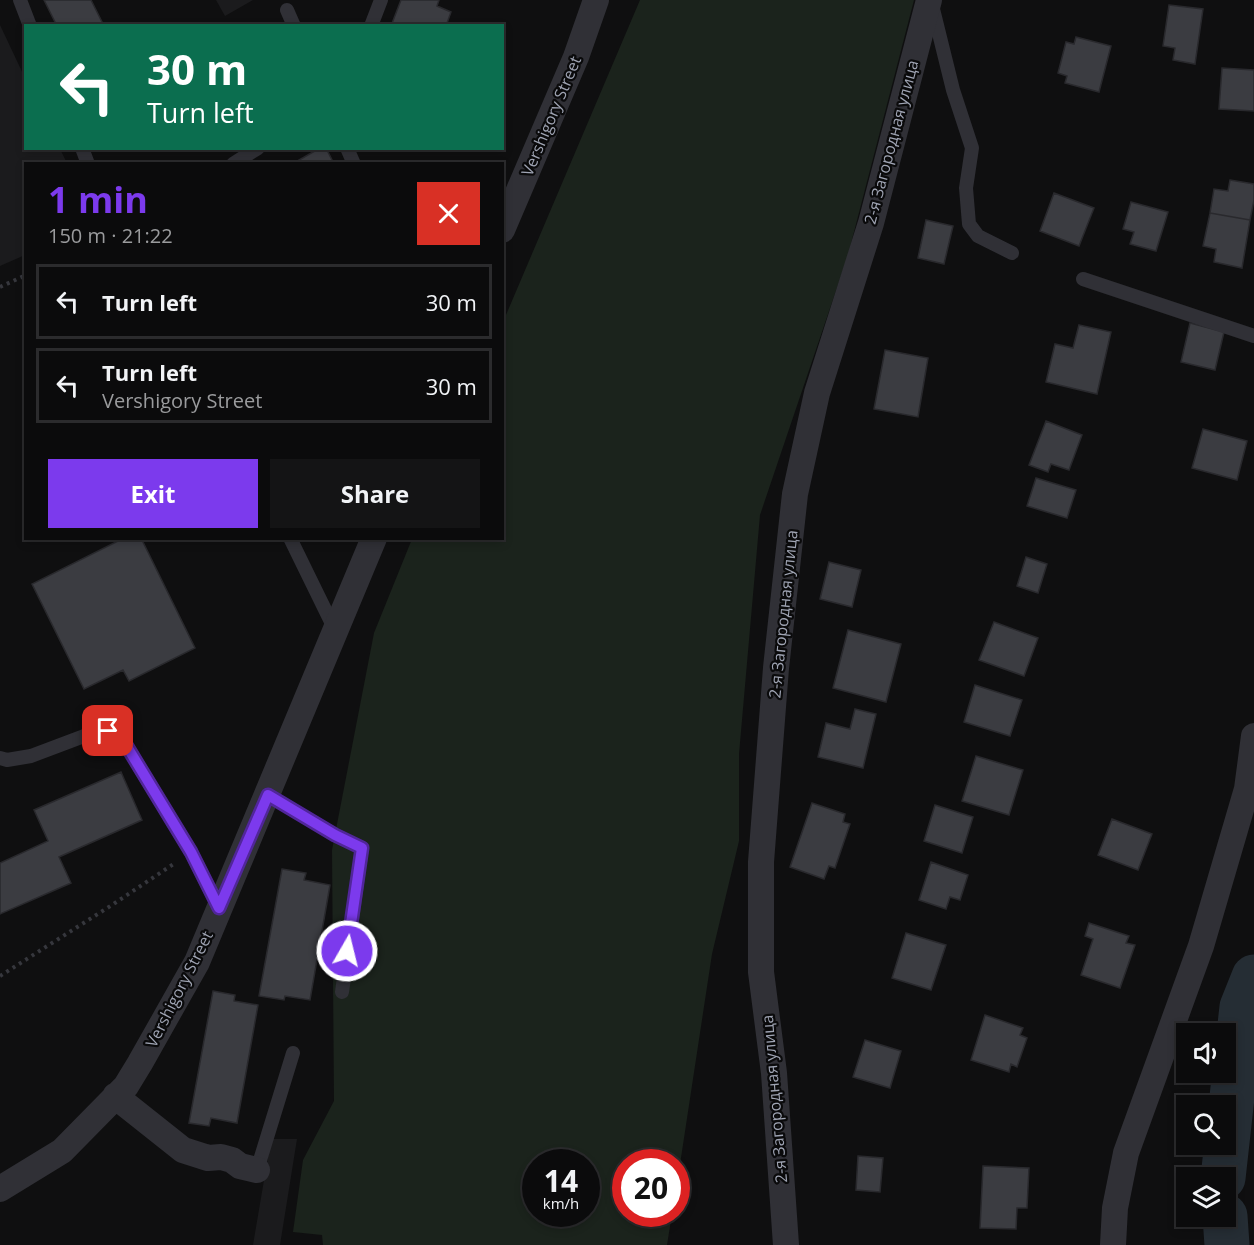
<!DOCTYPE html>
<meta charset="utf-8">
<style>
:root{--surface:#0b0b0c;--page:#141415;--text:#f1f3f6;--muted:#9a9b9d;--line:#2b2b2d;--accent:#7c3aed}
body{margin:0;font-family:"Open Sans",sans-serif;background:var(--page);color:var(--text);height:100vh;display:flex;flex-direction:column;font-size:22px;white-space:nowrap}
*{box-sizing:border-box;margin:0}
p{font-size:20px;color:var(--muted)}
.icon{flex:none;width:33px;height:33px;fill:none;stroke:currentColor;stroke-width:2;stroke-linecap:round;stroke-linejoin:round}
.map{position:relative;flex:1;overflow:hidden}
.drawer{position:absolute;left:24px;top:162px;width:480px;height:378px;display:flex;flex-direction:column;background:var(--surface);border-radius:0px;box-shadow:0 3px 9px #0003,0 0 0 2px var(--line)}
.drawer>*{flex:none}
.banner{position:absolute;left:24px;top:24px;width:480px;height:126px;border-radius:0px;box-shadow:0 3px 9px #0003,0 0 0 2px var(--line);background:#0b6e4f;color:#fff;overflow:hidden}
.controls{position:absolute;left:1176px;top:1023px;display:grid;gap:12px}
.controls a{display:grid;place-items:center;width:60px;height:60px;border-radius:0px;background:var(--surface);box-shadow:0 3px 9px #0003,0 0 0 2px var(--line);font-size:30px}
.speed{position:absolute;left:522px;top:1149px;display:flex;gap:12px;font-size:30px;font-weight:700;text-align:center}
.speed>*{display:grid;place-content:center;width:78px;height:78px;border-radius:50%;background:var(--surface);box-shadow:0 3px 9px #0003,0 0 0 2px var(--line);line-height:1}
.speed small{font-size:15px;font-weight:400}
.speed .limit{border:9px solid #d22;background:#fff;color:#111}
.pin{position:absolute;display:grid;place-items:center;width:51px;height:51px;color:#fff;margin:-26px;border-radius:12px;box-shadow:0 3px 9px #0006}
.me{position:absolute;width:66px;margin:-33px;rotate:8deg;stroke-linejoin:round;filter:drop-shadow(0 0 4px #0008)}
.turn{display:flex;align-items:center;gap:21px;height:126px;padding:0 24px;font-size:27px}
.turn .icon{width:78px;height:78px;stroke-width:2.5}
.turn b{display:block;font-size:42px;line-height:51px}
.round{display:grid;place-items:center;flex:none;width:63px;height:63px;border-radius:0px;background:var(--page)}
.overview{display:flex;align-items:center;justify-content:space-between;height:102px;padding:0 24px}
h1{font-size:36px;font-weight:700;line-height:45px;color:var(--accent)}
.cta{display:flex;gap:12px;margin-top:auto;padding:12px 24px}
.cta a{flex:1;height:69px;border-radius:0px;background:var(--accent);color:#fff;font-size:24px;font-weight:700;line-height:69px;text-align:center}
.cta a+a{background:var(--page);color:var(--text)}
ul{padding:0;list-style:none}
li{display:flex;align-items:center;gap:18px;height:75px;margin:0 12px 9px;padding:0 12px;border:3px solid var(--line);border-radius:0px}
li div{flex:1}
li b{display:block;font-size:22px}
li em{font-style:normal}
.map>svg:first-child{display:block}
.built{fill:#1b1b1d}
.green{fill:#1b231c;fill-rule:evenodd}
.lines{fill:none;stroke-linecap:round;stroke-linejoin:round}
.river{stroke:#252d34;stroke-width:45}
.building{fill:#3b3c41;stroke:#29292d;stroke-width:1.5}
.path{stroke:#36373d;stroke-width:4;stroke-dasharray:3 4.5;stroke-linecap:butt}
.service{stroke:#303036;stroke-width:14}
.minor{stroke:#303036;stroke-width:26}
.route-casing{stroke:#51269a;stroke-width:15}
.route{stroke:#7c3aed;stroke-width:10}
.labels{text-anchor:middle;stroke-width:4.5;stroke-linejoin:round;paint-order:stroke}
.street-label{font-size:16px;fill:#9fa4b3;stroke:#0a0a0b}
</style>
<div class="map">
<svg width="1254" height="1245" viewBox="0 0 1254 1245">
<rect width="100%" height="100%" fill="#0f0f10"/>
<path class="built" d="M216,0H253L225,16Z
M0,25L25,78L26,148L60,149L67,163L26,164L25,255L0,266Z
M271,1139H297L280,1245H253Z"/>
<path class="green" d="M640,0H914L848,255L760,515L739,754V841L712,954L677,1184L676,1162H626V1214H672L667,1245H323L322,1235L293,1232L303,1160L334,1101L332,850L374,633L412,539L502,538L503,322ZM536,1162H586V1214H536Z"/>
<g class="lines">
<path class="river" d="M1223,1178L1242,1007L1254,977
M1225,1216L1227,1245"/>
</g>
<path class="building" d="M44,0H91L104,26H57Z
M401,0H439L437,6L451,12L446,26H391Z
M1169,5L1203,9L1195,64L1173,60L1175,48L1163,46Z
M1076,37L1111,46L1099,92L1065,83L1067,76L1058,73L1066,42L1074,44Z
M1222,68L1254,70V111L1219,109Z
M320,148H326L334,164H292Z
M1230,180L1254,184V200L1250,220L1210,213L1214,189L1228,191Z
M1054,193L1094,208L1079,246L1040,231Z
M1131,202L1168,212L1156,251L1130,244L1134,232L1123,229Z
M1210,213L1250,220L1242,268L1214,262L1216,249L1203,246Z
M926,220L953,226L944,264L918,258Z
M1190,323L1224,332L1215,370L1181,362Z
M1079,325L1111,332L1097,394L1046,382L1055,344L1073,348Z
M885,350L928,358L918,417L874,409Z
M1046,421L1082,435L1069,470L1051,464L1048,472L1029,465Z
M1203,429L1247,441L1237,480L1192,468Z
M1036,478L1076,490L1067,518L1027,506Z
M124,538H141L195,648L129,681L123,670L84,689L32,584Z
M1026,557L1047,564L1038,593L1017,586Z
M829,562L861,570L852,607L820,599Z
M994,622L1038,638L1024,676L979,660Z
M848,630L901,644L886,702L833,688Z
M975,685L1022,700L1010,736L964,722Z
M855,709L876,714L863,768L818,757L826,723L850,729Z
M976,756L1023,770L1009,815L962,801Z
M121,772L142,820L59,857L71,883L0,914V863L48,841L34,810Z
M812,803L845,814L843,822L850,824L835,868L829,866L824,879L790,867Z
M935,805L973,817L962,853L924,841Z
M1112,819L1152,834L1138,870L1098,855Z
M931,862L968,875L960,900L950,897L946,909L919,900Z
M282,869L306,873L304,880L330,885L310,1000L285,996L284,1000L259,996Z
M1089,923L1129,936L1126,943L1135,945L1120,988L1081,975L1093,939L1085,936Z
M906,933L946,945L931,990L892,978Z
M213,991L235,995L234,1001L258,1005L237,1123L211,1118L209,1126L189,1123Z
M985,1015L1023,1028L1020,1035L1027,1038L1017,1067L1011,1064L1009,1072L971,1060Z
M865,1040L901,1051L890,1088L853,1077Z
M858,1156L883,1158L880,1192L856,1190Z
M983,1166L1029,1168L1027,1208H1017L1016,1229L980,1228Z"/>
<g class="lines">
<path class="path" d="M0,287L26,275
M0,976L112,905L175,863"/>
<path class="service" d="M20,0L30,26
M932,5L953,90L972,148L966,188L969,224L978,236L1012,253
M287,10L294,26
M371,26L381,0
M82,148L88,164
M347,148L354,164
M233,164L258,148
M1083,279L1254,336
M290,538L335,630
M0,758L7,760L31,756L100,730L115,734L123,740L191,852L219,908
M268,795L335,835L362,848L342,992
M257,1170L293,1053"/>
<path class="minor" d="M502,230L576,57L596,0
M115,1096L183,1150L208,1158L221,1157L232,1160L240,1166L257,1170
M0,1189L62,1151L126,1086L140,1063L197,962L374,538
M786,1245L774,1073L761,972V862L776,668L795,494L817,393L871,223L929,0
M1113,1245L1115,1208L1126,1153L1201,946L1247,789L1254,736"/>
</g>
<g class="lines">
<g class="route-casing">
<path id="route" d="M108,731L123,740L191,852L219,908L268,795L335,835L362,848L347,951"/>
</g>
<use href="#route" class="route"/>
</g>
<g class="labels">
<g class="street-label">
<text transform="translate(551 116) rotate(-67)" y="6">Vershigory Street</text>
<text transform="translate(891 142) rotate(-75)" y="6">2-я Загородная улица</text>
<text transform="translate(783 614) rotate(-84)" y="6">2-я Загородная улица</text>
<text transform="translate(179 989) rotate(-63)" y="6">Vershigory Street</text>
<text transform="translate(774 1099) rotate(-95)" y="6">2-я Загородная улица</text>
</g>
</g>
</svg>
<div class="controls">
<a><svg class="icon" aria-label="sound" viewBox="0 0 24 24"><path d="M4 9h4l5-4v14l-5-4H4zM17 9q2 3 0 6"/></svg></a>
<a><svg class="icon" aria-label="search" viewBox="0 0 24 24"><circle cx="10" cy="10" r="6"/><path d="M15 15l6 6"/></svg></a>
<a><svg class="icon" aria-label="layers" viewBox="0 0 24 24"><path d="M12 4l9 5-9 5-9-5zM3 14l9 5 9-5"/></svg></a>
</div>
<div class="speed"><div>14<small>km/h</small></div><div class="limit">20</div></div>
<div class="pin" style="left:108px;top:731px;background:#d93025"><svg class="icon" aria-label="arrive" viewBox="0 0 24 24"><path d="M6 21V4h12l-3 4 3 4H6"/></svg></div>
<svg class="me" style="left:347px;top:951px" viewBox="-20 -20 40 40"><circle r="17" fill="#7c3aed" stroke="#fff" stroke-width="3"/><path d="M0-11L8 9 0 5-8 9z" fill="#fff"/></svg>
<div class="banner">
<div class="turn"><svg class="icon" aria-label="left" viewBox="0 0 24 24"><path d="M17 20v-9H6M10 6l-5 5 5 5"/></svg><div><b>30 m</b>Turn left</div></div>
</div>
<section class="drawer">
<div class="overview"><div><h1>1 min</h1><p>150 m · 21:22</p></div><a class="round" style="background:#d93025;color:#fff"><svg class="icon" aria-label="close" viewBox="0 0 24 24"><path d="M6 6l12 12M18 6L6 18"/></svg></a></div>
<ul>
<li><svg class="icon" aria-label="left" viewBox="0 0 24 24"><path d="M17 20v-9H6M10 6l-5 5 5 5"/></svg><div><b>Turn left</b></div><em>30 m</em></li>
<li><svg class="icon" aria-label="left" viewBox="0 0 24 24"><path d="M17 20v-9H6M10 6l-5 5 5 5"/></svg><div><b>Turn left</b><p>Vershigory Street</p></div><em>30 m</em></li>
</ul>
<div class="cta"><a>Exit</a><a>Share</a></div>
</section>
</div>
